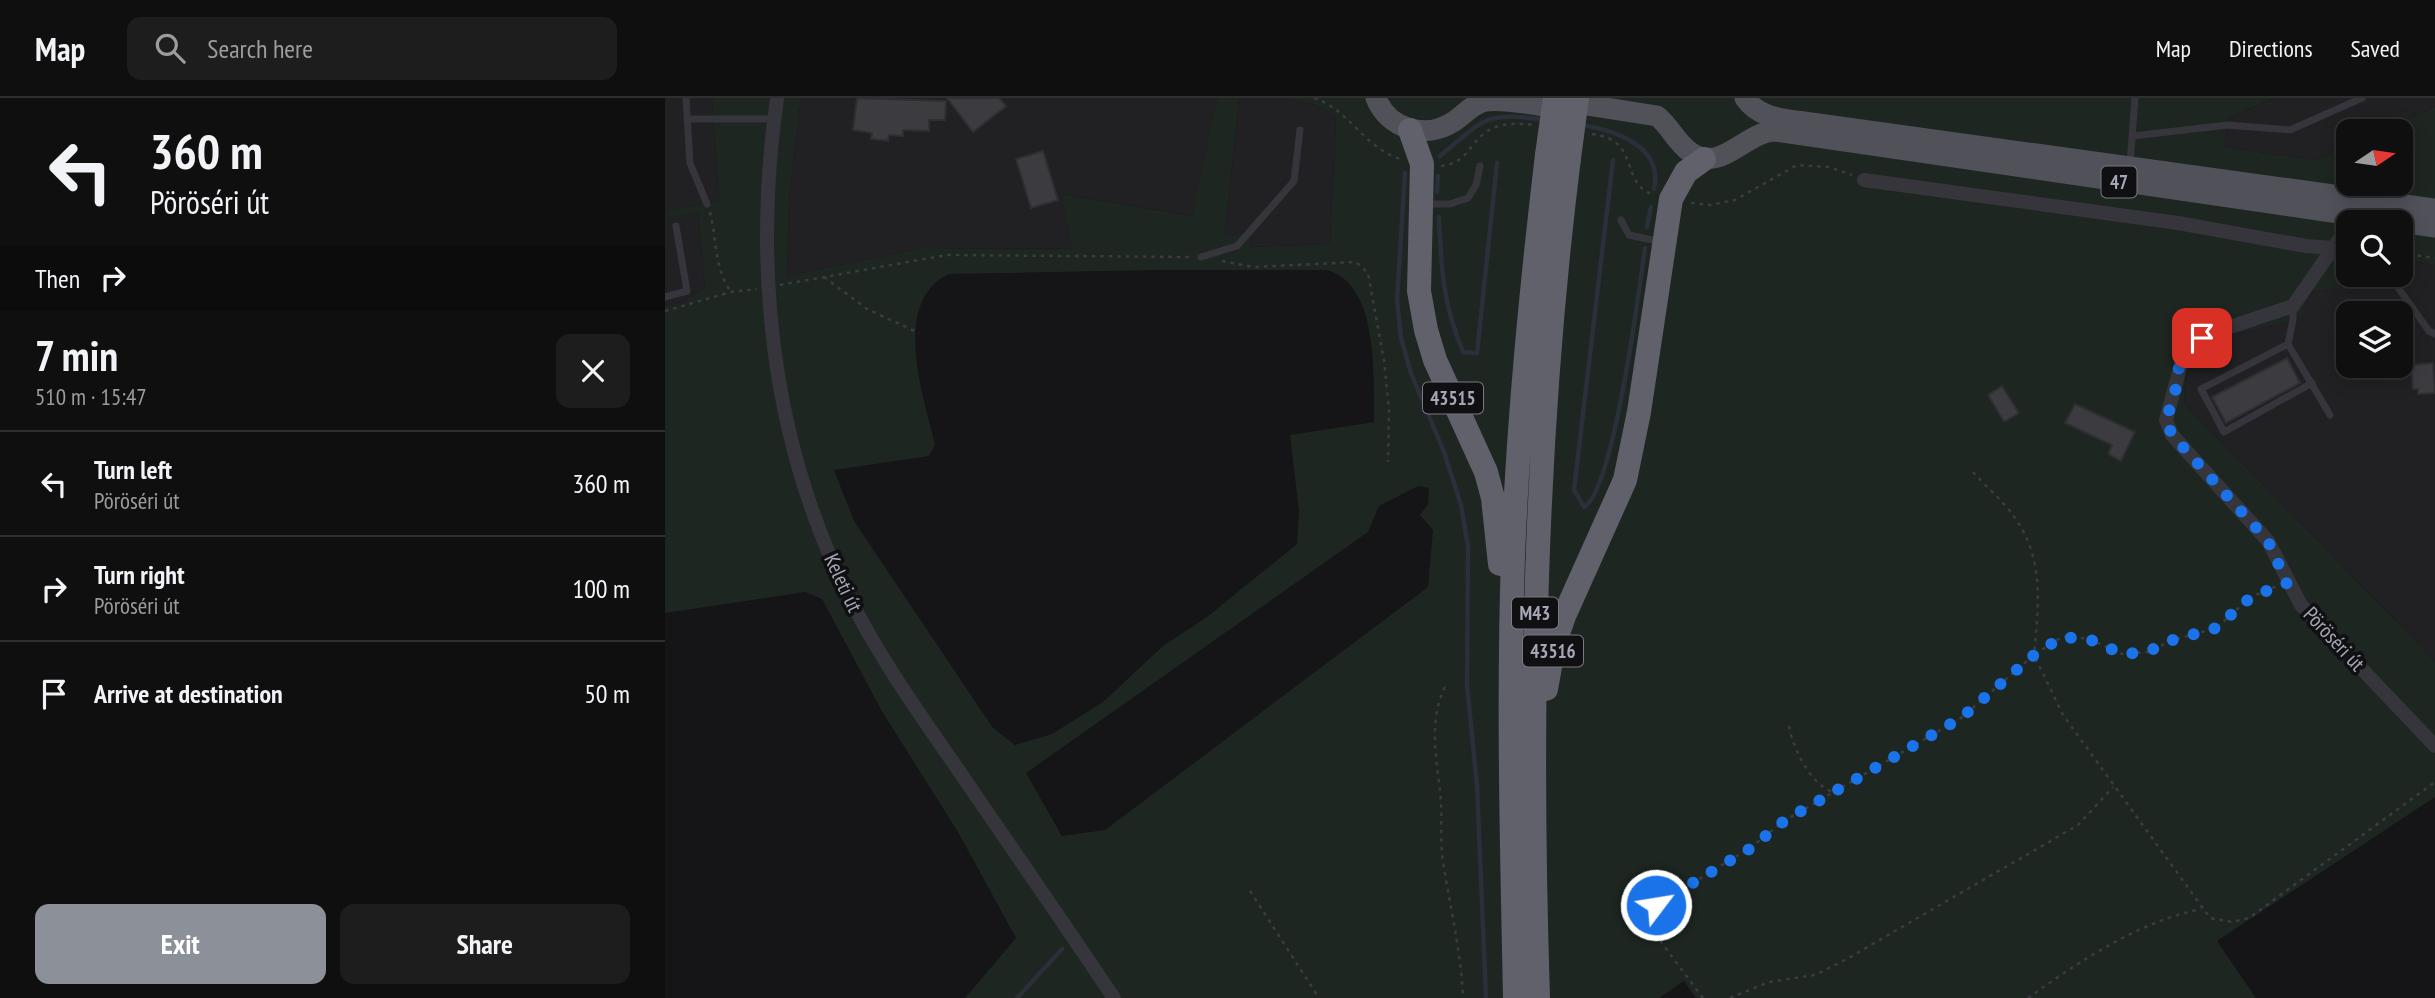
<!DOCTYPE html>
<meta charset="utf-8">
<style>
:root{--surface:#100f10;--page:#1e1d1e;--text:#f1f3f6;--muted:#9c9c9f;--line:#302f30;--accent:#8c9099}
body{margin:0;font-family:"PT Sans Narrow",sans-serif;background:var(--page);color:var(--text);height:100vh;display:flex;flex-direction:column;font-size:26px;white-space:nowrap}
*{box-sizing:border-box;margin:0}
p{font-size:23px;color:var(--muted)}
.icon{flex:none;width:38px;height:38px;fill:none;stroke:currentColor;stroke-width:2;stroke-linecap:round;stroke-linejoin:round}
.map{position:relative;flex:1;overflow:hidden}
.sheet{display:flex;flex-direction:column;background:var(--surface);width:665px}
.sheet>*{flex:none}
.banner{background:#100f10;color:var(--text);overflow:hidden}
.needle{width:46px;rotate:77deg}
.buttons{position:absolute;left:1671px;top:21px;display:grid;gap:14px}
.buttons a{display:grid;place-items:center;width:77px;height:77px;border-radius:14px;background:var(--surface);box-shadow:0 4px 18px #0003,0 0 0 2px var(--line);font-size:35px}
.pin{position:absolute;display:grid;place-items:center;width:60px;height:60px;color:#fff;margin:-30px;border-radius:14px;box-shadow:0 4px 10px #0006}
.me{position:absolute;width:77px;margin:-38px;rotate:59deg;stroke-linejoin:round;filter:drop-shadow(0 0 5px #0008)}
.turn{display:flex;align-items:center;gap:24px;height:147px;padding:0 35px;font-size:32px}
.turn .icon{width:91px;height:91px;stroke-width:2.5}
.turn b{display:block;font-size:49px;line-height:60px}
.then{display:flex;align-items:center;height:66px;padding:0 35px;background:#0003;gap:14px;font-size:26px}
.round{display:grid;place-items:center;flex:none;width:74px;height:74px;border-radius:14px;background:var(--page)}
.overview{display:flex;align-items:center;justify-content:space-between;height:119px;padding:0 35px}
h1{font-size:42px;font-weight:700;line-height:52px}
.primary-button{display:flex;gap:14px;margin-top:auto;padding:14px 35px}
.primary-button a{flex:1;height:80px;border-radius:14px;background:var(--accent);color:#fff;font-size:28px;font-weight:700;line-height:80px;text-align:center}
.primary-button a+a{background:var(--page);color:var(--text)}
ul{padding:0;list-style:none}
li{display:flex;align-items:center;gap:21px;height:105px;padding:0 35px;border-top:2px solid var(--line)}
li div{flex:1}
li b{display:block;font-size:26px}
li em{font-style:normal}
header{display:flex;align-items:center;gap:42px;box-sizing:border-box;height:98px;padding:0 35px;background:var(--surface);border-bottom:2px solid var(--line)}
header strong{font-size:33px}
nav{display:flex;gap:38px;margin-inline-start:auto;font-size:24px}
.search{width:490px;height:63px;background:var(--page);display:flex;align-items:center;gap:18px;box-sizing:border-box;padding:0 24px;border-radius:14px;color:var(--muted);font-size:26px}
main{display:flex;flex:1;min-height:0}
.map>svg:first-child{display:block}
.built{fill:#212023;fill-rule:evenodd}
.green{fill:#1e2621;fill-rule:evenodd}
.lines{fill:none;stroke-linecap:round;stroke-linejoin:round}
.stream{stroke:#2a2f3a;stroke-width:4.5}
.building{fill:#3c3b40;stroke:#2f2e32;stroke-width:2}
.path{stroke:#3b3b42;stroke-width:2.5;stroke-dasharray:3.5 5;stroke-linecap:butt}
.service{stroke:#36353b;stroke-width:7}
.minor{stroke:#36353b;stroke-width:14}
.primary{stroke:#51515a;stroke-width:21}
.motorway{stroke:#61616c;stroke-width:24}
.motorway-bridge{stroke:#61616c;stroke-width:24}
.route{stroke:#1a73e8;stroke-width:12;stroke-dasharray:0 21.6}
.labels{text-anchor:middle;stroke-width:7;stroke-linejoin:round;paint-order:stroke}
.shield{fill:#100f11;stroke:#797984;stroke-width:2}
.shield-label{font-size:19px;font-weight:bold;fill:#a6a7b6}
.street-label{font-size:21px;fill:#a6a7b6;stroke:#100f11}
</style>
<header>
<strong>Map</strong>
<div class="search"><svg class="icon" aria-label="search" viewBox="0 0 24 24"><circle cx="10" cy="10" r="6"/><path d="M15 15l6 6"/></svg>Search here</div>
<nav><a>Map</a><a>Directions</a><a>Saved</a></nav>
</header>
<main>
<section class="sheet">
<div class="banner">
<div class="turn"><svg class="icon" aria-label="left" viewBox="0 0 24 24"><path d="M17 20v-9H6M10 6l-5 5 5 5"/></svg><div><b>360 m</b>Pöröséri út</div></div>
<div class="then">Then<svg class="icon" aria-label="right" viewBox="0 0 24 24"><path d="M7 20v-9h11M14 6l5 5-5 5"/></svg></div>
</div>
<div class="overview"><div><h1>7 min</h1><p>510 m · 15:47</p></div><a class="round"><svg class="icon" aria-label="close" viewBox="0 0 24 24"><path d="M6 6l12 12M18 6L6 18"/></svg></a></div>
<ul>
<li><svg class="icon" aria-label="left" viewBox="0 0 24 24"><path d="M17 20v-9H6M10 6l-5 5 5 5"/></svg><div><b>Turn left</b><p>Pöröséri út</p></div><em>360 m</em></li>
<li><svg class="icon" aria-label="right" viewBox="0 0 24 24"><path d="M7 20v-9h11M14 6l5 5-5 5"/></svg><div><b>Turn right</b><p>Pöröséri út</p></div><em>100 m</em></li>
<li><svg class="icon" aria-label="arrive" viewBox="0 0 24 24"><path d="M6 21V4h12l-3 4 3 4H6"/></svg><div><b>Arrive at destination</b></div><em>50 m</em></li>
</ul>
<div class="primary-button"><a>Exit</a><a>Share</a></div>
</section>
<div class="map">
<svg width="1770" height="900" viewBox="0 0 1770 900">
<rect width="100%" height="100%" fill="#151416"/>
<path class="built" d="M0,0H47L54,103L0,113Z
M136,0H552L528,118L396,96L407,151L258,150L122,178L124,99Z
M574,0H615L651,7L671,19L665,146L585,149L586,138L560,137Z
M1608,0H1770V9L1715,33H1684L1683,47L1650,62L1559,49L1563,21Z
M33,114L40,189L18,204L0,208V120Z
M1736,162L1770,167V563L1519,305L1521,263L1547,242L1636,220L1644,194L1712,185L1727,177H1736ZM1684,215H1736V268H1684Z"/>
<path class="green" d="M47,0H136L124,99L122,178L258,150L407,151L396,96L527,118L552,0H574L560,137H586L585,149L665,146L671,19L651,7L615,0H1608L1563,21L1559,49L1650,62L1683,47L1684,86H1736V33H1715L1770,9V167L1736,162V124H1684V177H1727L1712,185L1644,194L1637,220L1547,242L1521,263L1519,305L1770,563V699L1552,843L1591,900H1031L1019,883L994,900H300L351,840L293,734L218,615L157,501L140,494L0,515V208L18,204L40,189L33,115L0,120V113L54,103ZM492,172H661C714,184 709,280 709,324L625,337L634,413L632,446L542,519L498,548L438,604L387,636L350,647L328,630L189,423L169,372L264,358L270,346C258,298 226,203 284,176ZM753,388L764,390L763,406L755,417L768,432L763,489L440,732L397,738L361,675L703,434L714,408Z"/>
<g class="lines">
<path class="stream" d="M916,27C949,32 999,48 989,91
M775,58C820,21 819,13 880,22
M948,62L909,392L919,409C949,392 974,192 980,150
M740,75L732,202L736,240L746,275L779,354L796,407L803,448L802,587L812,687L821,900
M772,94L773,78
M774,119C776,170 778,206 798,254L812,255L832,65
M982,129L986,109
M352,900L397,851"/>
</g>
<path class="building" d="M192,0L281,3L280,22H264V33L238,32V38L224,37L223,43L206,41L207,35L188,32Z
M282,0H334L341,8L308,34Z
M378,53L393,102L366,110L351,61Z
M1622,260L1635,285L1561,325L1547,299Z
M1768,265L1770,295L1753,296V291H1748L1746,267Z
M1337,288L1354,315L1339,324L1323,297Z
M1410,306L1470,334L1456,363L1443,356L1447,347L1400,325Z"/>
<g class="lines">
<path class="path" d="M649,0C685,12 698,49 735,61
M927,36C977,42 953,85 989,97
M776,68C818,63 799,18 869,27
M1026,105L1045,107L1070,102L1132,67L1164,69L1187,77
M45,114C52,141 49,171 66,194
M1736,155L1770,160
M557,163L588,169L691,164L703,175L719,263L724,312L723,364
M159,179L202,211L254,235
M115,187L282,157L526,159
M0,213L66,194L92,191
M1308,374C1322,390 1341,405 1352,423C1380,464 1373,511 1369,557
M1370,556L1397,539L1406,538L1424,541L1457,556L1482,554L1508,542L1551,530L1586,499L1612,488
M780,589C762,625 773,666 776,704C777,723 775,744 778,763C785,809 796,853 798,900
M1124,628C1128,651 1146,687 1168,694
M585,793L654,900
M1038,900L993,840L985,817L991,807L1085,750L1119,723L1296,620L1369,557L1398,617L1545,820L1567,824L1584,820L1770,684
M1065,900L1104,884L1150,877L1180,862L1413,727L1448,689
M1363,900C1415,863 1473,824 1536,811"/>
<path class="service" d="M21,0L25,65L42,106
M22,21H109
M1468,38L1562,27L1625,32L1697,0
M1465,66L1470,0
M760,106H785L803,100L811,87L815,68
M956,122L964,137L997,144
M1669,150L1684,153
M536,159L572,148L629,83L635,32
M1724,177L1764,233L1770,236
M0,199L22,193L11,128
M1628,208V222L1623,246L1665,317
M1623,246L1536,291L1559,334L1647,285"/>
<path class="minor" d="M112,0C88,168 106,341 182,495C213,558 254,615 294,673C346,749 398,824 449,900
M1199,82L1513,125L1641,148L1668,150
M1684,127L1628,208L1553,233L1519,255L1501,322L1507,337L1603,443L1636,507L1770,648"/>
<path class="primary" d="M711,0C723,31 760,42 788,24C799,17 807,6 820,3C840,0 870,7 891,10
M877,0L992,18C1005,28 1011,44 1025,54C1057,76 1079,34 1110,33L1770,129
M1080,0C1095,22 1122,21 1146,25L1770,111"/>
<path class="motorway" d="M745,32L757,66L754,193L761,232L770,262L821,374L828,400L835,466
M881,591L889,547L899,518L960,382L974,314L1006,101L1021,74L1039,61
M850,900C847,753 843,606 848,459C853,325 866,191 882,57
M873,900C864,619 869,339 904,60"/>
<path class="motorway-bridge" d="M882,57L890,0
M904,60L912,0"/>
</g>
<g class="lines">
<path class="route" d="M991,807L1086,750L1119,723L1296,620L1369,557L1397,539L1424,541L1457,556L1482,554L1508,542L1551,530L1586,499L1622,485L1603,443L1507,337L1501,322L1510,295L1515,263L1519,255L1537,240"/>
</g>
<g class="labels">
<g class="shield">
<rect x="1436.5" y="68.5" width="35" height="31" rx="5"/>
<rect x="758" y="284.5" width="60" height="31" rx="5"/>
<rect x="847" y="499.5" width="46" height="31" rx="5"/>
<rect x="858" y="537.5" width="60" height="31" rx="5"/>
</g>
<g class="shield-label">
<text x="1454" y="91">47</text>
<text x="788" y="307">43515</text>
<text x="870" y="522">M43</text>
<text x="888" y="560">43516</text>
</g>
<g class="street-label">
<text transform="translate(178 485) rotate(65)" y="7">Keleti út</text>
<text transform="translate(1669 541) rotate(47)" y="7">Pöröséri út</text>
</g>
</g>
</svg>
<div class="buttons">
<a><svg class="needle" viewBox="-14 -14 28 28"><path d="M0-13l5 13h-10z" fill="#e53935"/><path d="M0 13l5-13h-10z" fill="#9c9c9f"/></svg></a>
<a><svg class="icon" aria-label="search" viewBox="0 0 24 24"><circle cx="10" cy="10" r="6"/><path d="M15 15l6 6"/></svg></a>
<a><svg class="icon" aria-label="layers" viewBox="0 0 24 24"><path d="M12 4l9 5-9 5-9-5zM3 14l9 5 9-5"/></svg></a>
</div>
<div class="pin" style="left:1537px;top:240px;background:#d93025"><svg class="icon" aria-label="arrive" viewBox="0 0 24 24"><path d="M6 21V4h12l-3 4 3 4H6"/></svg></div>
<svg class="me" style="left:991px;top:807px" viewBox="-20 -20 40 40"><circle r="17" fill="#1a73e8" stroke="#fff" stroke-width="3"/><path d="M0-11L8 9 0 5-8 9z" fill="#fff"/></svg>
</div>
</main>
